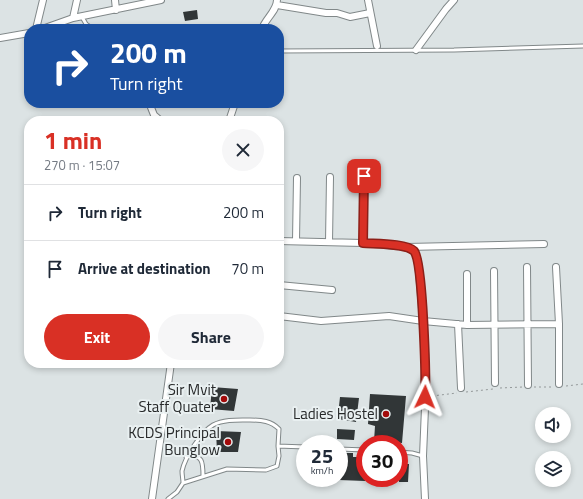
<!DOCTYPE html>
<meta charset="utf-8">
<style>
:root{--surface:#fff;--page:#f6f6f7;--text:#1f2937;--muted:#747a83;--line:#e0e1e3;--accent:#d93025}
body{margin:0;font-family:"Titillium Web",sans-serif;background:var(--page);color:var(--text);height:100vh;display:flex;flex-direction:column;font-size:15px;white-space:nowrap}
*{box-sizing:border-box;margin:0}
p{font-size:13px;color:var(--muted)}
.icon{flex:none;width:22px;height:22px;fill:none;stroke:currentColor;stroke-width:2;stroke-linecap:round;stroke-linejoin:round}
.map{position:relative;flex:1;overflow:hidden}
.panel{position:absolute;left:24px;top:116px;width:260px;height:252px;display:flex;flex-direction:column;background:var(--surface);border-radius:16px;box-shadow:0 2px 6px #0003}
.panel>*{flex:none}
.banner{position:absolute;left:24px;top:24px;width:260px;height:84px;border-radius:16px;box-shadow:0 2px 6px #0003;background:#1a4fa0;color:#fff;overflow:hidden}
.controls{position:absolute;left:535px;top:407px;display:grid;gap:8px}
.controls a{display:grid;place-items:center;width:36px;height:36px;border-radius:50%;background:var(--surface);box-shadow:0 2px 6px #0003;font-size:20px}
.speed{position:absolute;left:296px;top:435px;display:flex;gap:8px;font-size:20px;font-weight:700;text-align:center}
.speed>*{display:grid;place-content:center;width:52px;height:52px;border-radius:50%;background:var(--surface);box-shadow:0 2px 6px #0003;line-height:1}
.speed small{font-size:10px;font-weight:400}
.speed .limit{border:6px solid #d22;background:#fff;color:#111}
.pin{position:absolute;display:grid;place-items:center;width:34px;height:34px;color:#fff;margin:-17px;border-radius:8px;box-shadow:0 2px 6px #0006}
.me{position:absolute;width:44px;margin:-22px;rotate:2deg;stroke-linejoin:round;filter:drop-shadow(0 0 3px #0008)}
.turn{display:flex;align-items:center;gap:14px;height:84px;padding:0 20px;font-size:18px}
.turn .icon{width:52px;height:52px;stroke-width:2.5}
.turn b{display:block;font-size:28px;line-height:34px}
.round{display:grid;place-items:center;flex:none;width:42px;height:42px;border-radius:21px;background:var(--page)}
.summary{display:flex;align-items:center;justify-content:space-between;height:68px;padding:0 20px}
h1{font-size:24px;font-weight:700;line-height:30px;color:var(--accent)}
.cta{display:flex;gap:8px;margin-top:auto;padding:8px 20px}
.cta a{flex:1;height:46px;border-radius:24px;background:var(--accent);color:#fff;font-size:16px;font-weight:700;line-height:46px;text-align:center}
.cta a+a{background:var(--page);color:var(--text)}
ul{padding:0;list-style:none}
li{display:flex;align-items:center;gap:12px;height:56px;padding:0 20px;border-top:1px solid var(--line)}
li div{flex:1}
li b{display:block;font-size:15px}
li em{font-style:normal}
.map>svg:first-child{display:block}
.building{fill:#313637}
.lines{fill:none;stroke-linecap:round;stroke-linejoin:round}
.lane-casing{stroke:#818889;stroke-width:5}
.street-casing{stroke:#818889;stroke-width:8}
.path{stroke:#94999a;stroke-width:1;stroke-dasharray:2 3;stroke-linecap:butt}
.lane{stroke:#fff;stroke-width:3}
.street{stroke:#fff;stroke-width:6}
.route-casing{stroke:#8d1f18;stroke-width:10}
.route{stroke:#d93025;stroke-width:7}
.poi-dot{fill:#a20a0a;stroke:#e9f0f1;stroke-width:1.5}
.labels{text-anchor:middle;stroke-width:4;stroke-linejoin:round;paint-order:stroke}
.poi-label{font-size:15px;fill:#27292a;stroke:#e9f0f1;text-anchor:end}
</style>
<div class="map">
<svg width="583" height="499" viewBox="0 0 583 499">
<rect width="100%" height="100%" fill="#dce3e4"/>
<path class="building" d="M197,10L198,19L185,21L183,12Z
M212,387L238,389L234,411L210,409Z
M370,394L406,396L402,443L374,441L375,426L368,424Z
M340,397L359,398L356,422L338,419V406H339Z
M337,429L355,430L354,440L337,439Z
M216,431L241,432L238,452H217Z
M339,453H353V457H365V481L339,480Z
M399,464H409L408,482H399Z"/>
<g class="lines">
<g class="lane-casing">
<path id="lane" d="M82,17L86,24L93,29
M279,51L454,50L583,46
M339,449L365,450
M399,452L412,453L423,456
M186,457C203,453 203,463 203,476
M183,483C183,479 182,475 182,471C185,457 201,432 213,425C224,419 239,420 250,420C262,420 271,421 279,429L278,446
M168,499L177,492L183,483L227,469L266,470L277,466L279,456L278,446L305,447"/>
</g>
<g class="street-casing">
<path id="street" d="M115,0L116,10
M368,0L377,46
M277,5L326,13H337L350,17L370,13
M73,18L77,0
M36,29L43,0
M42,29L73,18L161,0
M262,29C265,19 277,11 277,0
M0,38L29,33
M416,50L446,9L454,0
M150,105L154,115L161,121
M229,121L235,103
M279,241L363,243L405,247L414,251L418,261L423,321L426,384L423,456L425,499
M296,241L297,178
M329,242L330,177
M363,243L364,176
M407,247L544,244
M527,267L528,385
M556,267L559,324V384
M494,271L495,383
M467,274V325
M279,285L332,290
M279,316L321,321L389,316L423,321L467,325L559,324
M458,324L461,388
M152,499L171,363"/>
</g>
<path class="path" d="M566,386L583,384
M534,387H553
M500,388L523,387
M466,392L493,389
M432,396L457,393"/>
<use href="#lane" class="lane"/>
<use href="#street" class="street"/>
</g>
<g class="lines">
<g class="route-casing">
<path id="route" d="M364,176L363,243C374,244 406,243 414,251C423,261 426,378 425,397"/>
</g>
<use href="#route" class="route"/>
</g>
<g class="poi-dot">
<circle cx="224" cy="399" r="4"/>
<circle cx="386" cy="414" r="4"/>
<circle cx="228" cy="442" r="4"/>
</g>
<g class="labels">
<g class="poi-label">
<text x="216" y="395">Sir Mvit<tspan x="216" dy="17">Staff Quater</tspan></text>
<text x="378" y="419">Ladies Hostel</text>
<text x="220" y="438">KCDS Principal<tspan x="220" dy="17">Bunglow</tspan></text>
</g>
</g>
</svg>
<div class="controls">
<a><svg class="icon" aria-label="sound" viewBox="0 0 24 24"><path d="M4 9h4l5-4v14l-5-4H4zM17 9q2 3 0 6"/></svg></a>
<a><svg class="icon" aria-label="layers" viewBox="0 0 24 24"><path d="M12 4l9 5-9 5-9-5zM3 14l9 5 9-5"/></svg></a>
</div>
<div class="speed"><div>25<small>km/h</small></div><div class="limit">30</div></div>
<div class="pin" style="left:364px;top:176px;background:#d93025"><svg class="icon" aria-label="arrive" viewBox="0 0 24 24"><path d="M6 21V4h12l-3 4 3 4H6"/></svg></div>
<svg class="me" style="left:425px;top:397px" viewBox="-20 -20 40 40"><path d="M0-17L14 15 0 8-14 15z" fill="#d93025" stroke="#fff" stroke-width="4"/></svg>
<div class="banner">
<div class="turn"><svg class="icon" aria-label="right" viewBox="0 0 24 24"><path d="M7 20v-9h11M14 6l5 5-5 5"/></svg><div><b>200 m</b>Turn right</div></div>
</div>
<section class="panel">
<div class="summary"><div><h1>1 min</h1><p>270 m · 15:07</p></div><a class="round"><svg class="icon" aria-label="close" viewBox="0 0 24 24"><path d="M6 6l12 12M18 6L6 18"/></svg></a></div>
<ul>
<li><svg class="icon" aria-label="right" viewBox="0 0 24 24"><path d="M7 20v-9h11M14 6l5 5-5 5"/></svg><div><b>Turn right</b></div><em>200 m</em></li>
<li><svg class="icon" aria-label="arrive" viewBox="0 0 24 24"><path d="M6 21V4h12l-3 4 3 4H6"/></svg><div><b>Arrive at destination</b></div><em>70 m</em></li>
</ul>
<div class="cta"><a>Exit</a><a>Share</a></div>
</section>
</div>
